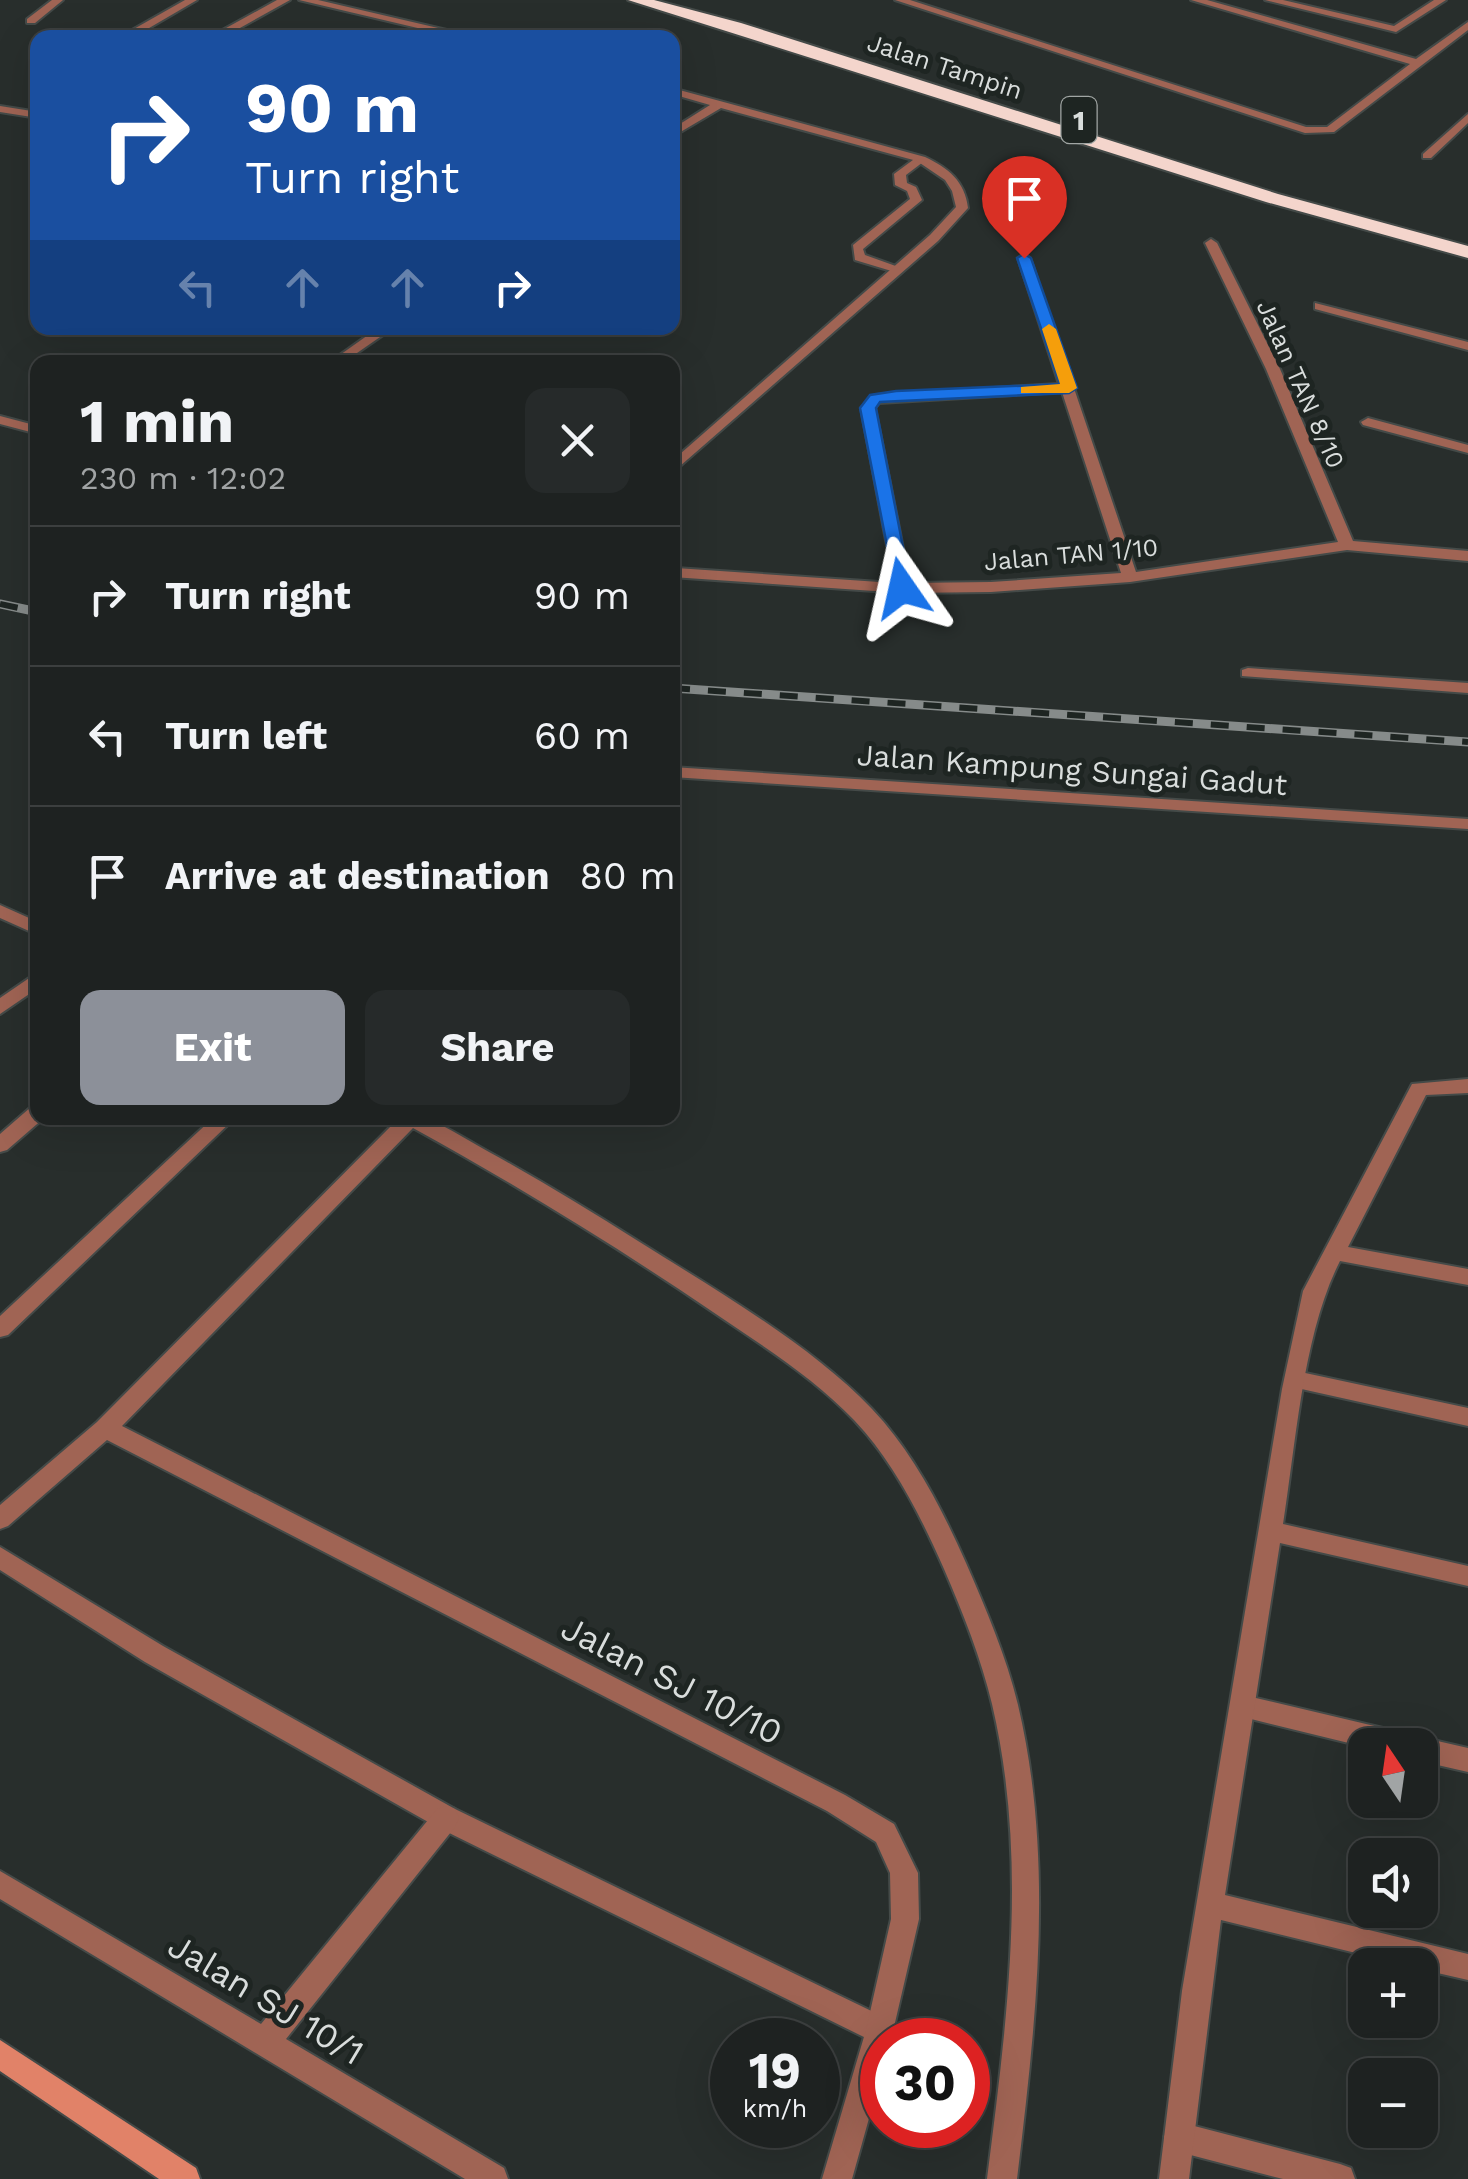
<!DOCTYPE html>
<meta charset="utf-8">
<style>
:root{--surface:#1e2221;--page:#262a2a;--text:#f1f3f6;--muted:#a1a4a5;--line:#3c3f3f;--accent:#8c9099}
body{margin:0;font-family:"Work Sans",sans-serif;background:var(--page);color:var(--text);height:100vh;display:flex;flex-direction:column;font-size:38px;white-space:nowrap}
*{box-sizing:border-box;margin:0}
p{font-size:32px;color:var(--muted)}
.icon{flex:none;width:55px;height:55px;fill:none;stroke:currentColor;stroke-width:2;stroke-linecap:round;stroke-linejoin:round}
.map{position:relative;flex:1;overflow:hidden}
.side{position:absolute;left:30px;top:355px;width:650px;height:770px;display:flex;flex-direction:column;background:var(--surface);border-radius:20px;box-shadow:0 10px 40px #0002,0 0 0 2px var(--line)}
.side>*{flex:none}
.hud{position:absolute;left:30px;top:30px;width:650px;height:305px;border-radius:20px;box-shadow:0 10px 40px #0002,0 0 0 2px var(--line);background:#1a4fa0;color:#fff;overflow:hidden}
.needle{width:65px;rotate:347deg}
.controls{position:absolute;left:1348px;top:1728px;display:grid;gap:20px}
.controls a{display:grid;place-items:center;width:90px;height:90px;border-radius:20px;background:var(--surface);box-shadow:0 10px 40px #0002,0 0 0 2px var(--line);font-size:50px}
.speed{position:absolute;left:710px;top:2018px;display:flex;gap:20px;font-size:50px;font-weight:700;text-align:center}
.speed>*{display:grid;place-content:center;width:130px;height:130px;border-radius:50%;background:var(--surface);box-shadow:0 10px 40px #0002,0 0 0 2px var(--line);line-height:1}
.speed small{font-size:25px;font-weight:400}
.speed .limit{border:15px solid #d22;background:#fff;color:#111}
.pin{position:absolute;display:grid;place-items:center;width:85px;height:85px;color:#fff;margin:-102px -42px;border-radius:50% 50% 50% 0;rotate:-45deg;box-shadow:0 0 10px #0007}
.pin .icon{rotate:45deg}
.me{position:absolute;width:110px;margin:-55px;rotate:349deg;stroke-linejoin:round;filter:drop-shadow(0 0 8px #0008)}
.turn{display:flex;align-items:center;gap:35px;height:210px;padding:0 50px;font-size:45px}
.turn .icon{width:130px;height:130px;stroke-width:2.5}
.turn b{display:block;font-size:70px;line-height:85px}
.lanes{display:flex;align-items:center;height:95px;padding:0 50px;background:#0003;justify-content:center;gap:50px;direction:ltr}
.lanes .off{opacity:.35}
.round{display:grid;place-items:center;flex:none;width:105px;height:105px;border-radius:20px;background:var(--page)}
.headline{display:flex;align-items:center;justify-content:space-between;height:170px;padding:0 50px}
h1{font-size:60px;font-weight:700;line-height:75px}
.cta{display:flex;gap:20px;margin-top:auto;padding:20px 50px}
.cta a{flex:1;height:115px;border-radius:20px;background:var(--accent);color:#fff;font-size:40px;font-weight:700;line-height:115px;text-align:center}
.cta a+a{background:var(--page);color:var(--text)}
ul{padding:0;list-style:none}
li{display:flex;align-items:center;gap:30px;height:140px;padding:0 50px;border-top:2px solid var(--line)}
li div{flex:1}
li b{display:block;font-size:38px}
li em{font-style:normal}
.map>svg:first-child{display:block}
.lines{fill:none;stroke-linecap:round;stroke-linejoin:round}
.lane-casing{stroke:#444a48;stroke-width:4}
.street-casing{stroke:#444a48;stroke-width:4}
.secondary-casing{stroke:#444a48;stroke-width:4}
.highway-casing{stroke:#444a48;stroke-width:4}
.lane{fill:#a06454;fill-rule:evenodd}
.street{fill:#a06454;fill-rule:evenodd}
.secondary{fill:#e18268;fill-rule:evenodd}
.highway{fill:#f4d5cc;fill-rule:evenodd}
.rail-casing{stroke:#868b8a;stroke-width:9}
.rail{stroke:#1e2522;stroke-width:6;stroke-dasharray:18;stroke-linecap:butt}
.route{fill:#1a73e8;stroke:#114b97;stroke-width:2.5}
.slow{fill:#f59e0b}
.labels{text-anchor:middle;stroke-width:10;stroke-linejoin:round;paint-order:stroke}
.far-street-label{font-size:25px;fill:#d9dddc;stroke:#1e2522}
.shield{fill:#1e2522;stroke:#a1a6a4;stroke-width:2.5}
.shield-label{font-size:28px;font-weight:bold;fill:#d9dddc}
.street-label{font-size:30px;fill:#d9dddc;stroke:#1e2522}
.near-street-label{font-size:35px;fill:#d9dddc;stroke:#1e2522}
</style>
<div class="map">
<svg width="1468" height="2179" viewBox="0 0 1468 2179">
<rect width="100%" height="100%" fill="#282e2c"/>
<g class="lines">
<g class="lane-casing">
<path id="lane" d="M52,0H63L35,23H27V19Z
M185,0H197L132,38H118Z
M277,0H290L222,38H208Z
M1265,0H1283L1394,26L1434,0H1446L1396,32Z
M1468,114V123L1431,158H1423V154Z
M917,157L927,159L906,175L907,183L916,187L922,200L863,249L865,255L904,269L898,273L855,260L853,245L910,199L907,191L895,185L894,174Z
M38,972V988L0,1014V998Z
M213,1118H235L8,1335L0,1337V1316Z
M1296,1371L1468,1408V1426L1288,1386L1285,1380L1288,1374Z
M0,1547L163,1646L455,1809L890,2020L894,2030L890,2040H882L880,2044L870,2040L437,1827L145,1662L0,1570Z
M1243,1695L1404,1733L1414,1739L1420,1737L1468,1748V1772L1420,1761V1745L1365,1747L1243,1717L1234,1714L1230,1706L1234,1698Z
M1179,2122L1340,2164L1351,2168L1355,2179H1283L1179,2152L1169,2147L1164,2137L1169,2127Z"/>
</g>
<g class="street-casing">
<path id="street" d="M299,0H318L481,38H460Z
M895,0H910L1306,127H1327L1410,64L1191,0H1207L1416,59L1468,22V30L1334,132L1305,133Z
M672,88L925,157C948,168 965,181 968,208L938,241L672,473V461L930,235L956,207L952,191L945,180L917,161L721,108L672,137V129L710,105L672,94Z
M0,106L38,112V118L0,112Z
M1211,239L1217,243L1280,369L1353,541L1468,551V561L1347,550L1130,582L991,592L903,593L672,577V569L676,568L894,583L861,408L875,395L1059,384L1018,258L1024,254L1030,258L1136,572L1338,542L1266,369L1205,243ZM1062,392L1121,573L991,582L910,583L875,408L879,403Z
M1315,303L1468,342V350L1315,309Z
M378,328H393L344,362H330Z
M0,416L38,426V434L0,424Z
M1368,418L1468,445V453L1363,425L1361,422Z
M1248,668L1468,683V693L1242,676V670Z
M672,767L1468,819V829L672,777Z
M0,905L38,922V935L0,918Z
M1468,1079V1093L1426,1095L1348,1247L1468,1269V1285L1340,1261C1303,1333 1296,1443 1283,1524L1468,1566V1586L1280,1543L1225,1895L1468,1954V1980L1420,1969V1965H1405L1221,1920L1189,2179H1159L1182,1991L1282,1389L1303,1291L1412,1084Z
M38,1105V1118H44L7,1150L0,1152V1134L31,1107Z
M399,1118C409,1118 420,1116 429,1120C450,1128 469,1141 489,1152C540,1180 589,1210 638,1241C714,1289 810,1344 872,1409C913,1452 942,1509 966,1563C986,1609 1006,1656 1018,1705C1055,1862 1036,2021 1017,2179H987C1007,2021 1029,1861 992,1704C981,1658 963,1613 944,1569C921,1517 894,1462 854,1420C813,1377 760,1344 710,1310C614,1245 515,1184 413,1128L122,1426L845,1795L894,1824L918,1873L919,1919L891,2040H882V2072L852,2179H822L866,2030L891,1919L890,1873L876,1842L827,1811L107,1440L8,1526L0,1529V1505L97,1422Z
M446,1806L455,1809L459,1818L455,1827L286,2039L504,2168L508,2179H465L0,1899V1871L261,2024L437,1809Z"/>
</g>
<g class="secondary-casing">
<path id="secondary" d="M0,2040L196,2168L200,2179H159L0,2071Z"/>
</g>
<g class="highway-casing">
<path id="highway" d="M628,0H654L741,23L1278,194L1468,246V258L1266,202Z"/>
</g>
<use href="#lane" class="lane"/>
<use href="#street" class="street"/>
<use href="#secondary" class="secondary"/>
<use href="#highway" class="highway"/>
<g class="rail-casing">
<path id="rail" d="M0,604L38,612
M672,688L1468,742"/>
</g>
<use href="#rail" class="rail"/>
</g>
<path class="route" d="M1024,254L1031,258L1077,388L1069,393L880,402L876,408L911,588L896,592L860,408L870,395L896,391L1060,384L1017,258Z"/>
<path class="slow" d="M1049,324L1056,329L1077,388L1069,393H1021V387L1060,384L1042,329Z"/>
<g class="labels">
<g class="far-street-label">
<text transform="translate(945 66) rotate(18)" y="9">Jalan Tampin</text>
<text transform="translate(1301 384) rotate(66)" y="9">Jalan TAN 8/10</text>
<text transform="translate(1071 554) rotate(-5)" y="9">Jalan TAN 1/10</text>
</g>
<rect class="shield" x="1061.5" y="97" width="35" height="46" rx="8"/>
<g class="shield-label">
<text x="1079" y="130">1</text>
</g>
<g class="street-label">
<text transform="translate(1072 770) rotate(4)" y="10">Jalan Kampung Sungai Gadut</text>
</g>
<g class="near-street-label">
<text transform="translate(672 1680) rotate(27)" y="12">Jalan SJ 10/10</text>
<text transform="translate(266 1999) rotate(31)" y="12">Jalan SJ 10/1</text>
</g>
</g>
</svg>
<div class="controls">
<a><svg class="needle" viewBox="-14 -14 28 28"><path d="M0-13l5 13h-10z" fill="#e53935"/><path d="M0 13l5-13h-10z" fill="#a1a4a5"/></svg></a>
<a><svg class="icon" aria-label="sound" viewBox="0 0 24 24"><path d="M4 9h4l5-4v14l-5-4H4zM17 9q2 3 0 6"/></svg></a>
<a>+</a>
<a>−</a>
</div>
<div class="speed"><div>19<small>km/h</small></div><div class="limit">30</div></div>
<div class="pin" style="left:1024px;top:258px;background:#d93025"><svg class="icon" aria-label="arrive" viewBox="0 0 24 24"><path d="M6 21V4h12l-3 4 3 4H6"/></svg></div>
<svg class="me" style="left:902px;top:588px" viewBox="-20 -20 40 40"><path d="M0-17L14 15 0 8-14 15z" fill="#1a73e8" stroke="#fff" stroke-width="4"/></svg>
<div class="hud">
<div class="turn"><svg class="icon" aria-label="right" viewBox="0 0 24 24"><path d="M7 20v-9h11M14 6l5 5-5 5"/></svg><div><b>90 m</b>Turn right</div></div>
<div class="lanes"><svg class="icon off" aria-label="left" viewBox="0 0 24 24"><path d="M17 20v-9H6M10 6l-5 5 5 5"/></svg><svg class="icon off" aria-label="ahead" viewBox="0 0 24 24"><path d="M12 20V5M6 11l6-6 6 6"/></svg><svg class="icon off" aria-label="ahead" viewBox="0 0 24 24"><path d="M12 20V5M6 11l6-6 6 6"/></svg><svg class="icon" aria-label="right" viewBox="0 0 24 24"><path d="M7 20v-9h11M14 6l5 5-5 5"/></svg></div>
</div>
<section class="side">
<div class="headline"><div><h1>1 min</h1><p>230 m · 12:02</p></div><a class="round"><svg class="icon" aria-label="close" viewBox="0 0 24 24"><path d="M6 6l12 12M18 6L6 18"/></svg></a></div>
<ul>
<li><svg class="icon" aria-label="right" viewBox="0 0 24 24"><path d="M7 20v-9h11M14 6l5 5-5 5"/></svg><div><b>Turn right</b></div><em>90 m</em></li>
<li><svg class="icon" aria-label="left" viewBox="0 0 24 24"><path d="M17 20v-9H6M10 6l-5 5 5 5"/></svg><div><b>Turn left</b></div><em>60 m</em></li>
<li><svg class="icon" aria-label="arrive" viewBox="0 0 24 24"><path d="M6 21V4h12l-3 4 3 4H6"/></svg><div><b>Arrive at destination</b></div><em>80 m</em></li>
</ul>
<div class="cta"><a>Exit</a><a>Share</a></div>
</section>
</div>
